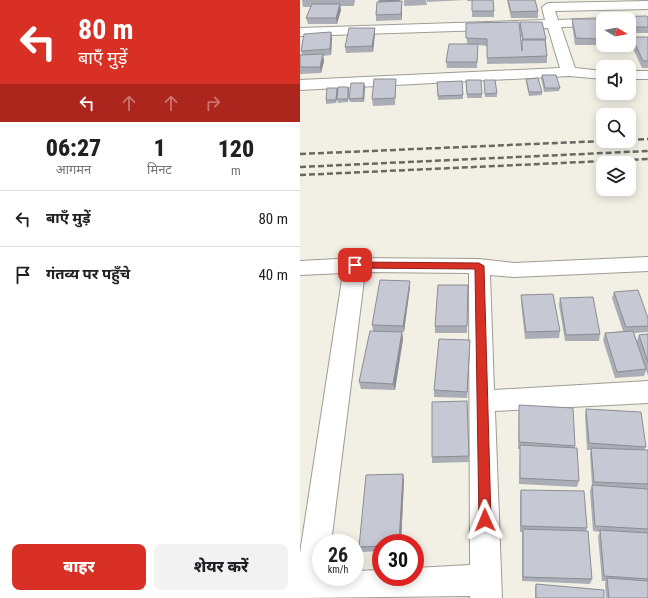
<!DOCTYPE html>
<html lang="hi">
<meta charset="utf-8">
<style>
:root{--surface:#fff;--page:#f2f2f2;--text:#202124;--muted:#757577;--line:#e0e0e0;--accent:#d93025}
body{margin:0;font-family:"Roboto Condensed","Noto Sans Devanagari",sans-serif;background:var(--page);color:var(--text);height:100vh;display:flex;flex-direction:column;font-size:15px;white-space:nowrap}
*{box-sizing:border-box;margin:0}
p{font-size:13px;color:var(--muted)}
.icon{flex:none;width:22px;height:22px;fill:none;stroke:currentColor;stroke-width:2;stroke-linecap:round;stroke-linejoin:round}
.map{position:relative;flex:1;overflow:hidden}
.side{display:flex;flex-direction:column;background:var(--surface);width:300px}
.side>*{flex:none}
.banner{background:#d93025;color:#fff;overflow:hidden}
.needle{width:26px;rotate:99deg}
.fabs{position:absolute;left:296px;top:12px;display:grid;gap:8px}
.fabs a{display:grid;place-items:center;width:40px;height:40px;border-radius:8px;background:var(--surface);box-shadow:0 2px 10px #0003;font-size:20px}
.speed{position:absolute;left:12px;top:534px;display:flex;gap:8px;font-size:20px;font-weight:700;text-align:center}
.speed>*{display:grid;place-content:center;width:52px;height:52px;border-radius:50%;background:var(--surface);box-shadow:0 2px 10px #0003;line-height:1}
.speed small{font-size:10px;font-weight:400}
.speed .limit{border:6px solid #d22;background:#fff;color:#111}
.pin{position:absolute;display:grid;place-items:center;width:34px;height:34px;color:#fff;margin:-17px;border-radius:8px;box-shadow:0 2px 6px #0006}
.me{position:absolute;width:44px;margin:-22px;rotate:359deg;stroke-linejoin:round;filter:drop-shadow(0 0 3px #0008)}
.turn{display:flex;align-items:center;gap:14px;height:84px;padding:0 12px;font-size:18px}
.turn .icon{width:52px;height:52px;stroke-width:2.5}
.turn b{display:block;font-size:28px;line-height:34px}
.lanes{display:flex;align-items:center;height:38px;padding:0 12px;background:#0003;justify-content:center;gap:20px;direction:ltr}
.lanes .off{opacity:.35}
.eta{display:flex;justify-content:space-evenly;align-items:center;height:68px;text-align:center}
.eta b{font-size:24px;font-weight:800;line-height:28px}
.primary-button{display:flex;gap:8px;margin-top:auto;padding:8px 12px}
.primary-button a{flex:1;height:46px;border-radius:8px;background:var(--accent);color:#fff;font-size:16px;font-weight:800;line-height:46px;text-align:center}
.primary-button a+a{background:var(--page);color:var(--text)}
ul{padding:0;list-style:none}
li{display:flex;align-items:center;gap:12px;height:56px;padding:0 12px;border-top:1px solid var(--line)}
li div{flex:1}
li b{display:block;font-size:15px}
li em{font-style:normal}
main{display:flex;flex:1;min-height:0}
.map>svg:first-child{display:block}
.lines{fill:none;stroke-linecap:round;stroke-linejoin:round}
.street-casing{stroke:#9e9c92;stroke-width:2}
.street{fill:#fff;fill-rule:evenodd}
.rail{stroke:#696862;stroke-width:2.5;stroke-dasharray:6 3;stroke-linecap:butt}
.wall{fill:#aaadb5}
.shaded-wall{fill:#8b8d94}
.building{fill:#c6c9d3;stroke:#8b8d94}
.route{fill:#d93025;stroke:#8d1f18}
</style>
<main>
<section class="side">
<div class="banner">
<div class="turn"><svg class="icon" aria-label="left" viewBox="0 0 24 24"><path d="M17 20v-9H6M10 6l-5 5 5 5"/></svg><div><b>80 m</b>बाएँ मुड़ें</div></div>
<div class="lanes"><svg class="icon" aria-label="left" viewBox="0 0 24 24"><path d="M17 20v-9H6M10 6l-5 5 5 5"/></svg><svg class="icon off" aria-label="ahead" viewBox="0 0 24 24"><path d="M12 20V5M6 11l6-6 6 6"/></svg><svg class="icon off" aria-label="ahead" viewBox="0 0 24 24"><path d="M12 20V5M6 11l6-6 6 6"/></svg><svg class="icon off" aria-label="right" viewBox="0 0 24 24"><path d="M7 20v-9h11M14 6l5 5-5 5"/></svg></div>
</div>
<div class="eta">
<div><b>06:27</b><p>आगमन</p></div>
<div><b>1</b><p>मिनट</p></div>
<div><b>120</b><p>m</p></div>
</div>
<ul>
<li><svg class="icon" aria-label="left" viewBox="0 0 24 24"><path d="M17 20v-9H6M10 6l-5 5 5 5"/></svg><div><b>बाएँ मुड़ें</b></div><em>80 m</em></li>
<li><svg class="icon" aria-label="arrive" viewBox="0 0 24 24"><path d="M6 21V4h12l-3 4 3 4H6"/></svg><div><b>गंतव्य पर पहुँचे</b></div><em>40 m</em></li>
</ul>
<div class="primary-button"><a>बाहर</a><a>शेयर करें</a></div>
</section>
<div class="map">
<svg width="348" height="598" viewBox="0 0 348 598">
<rect width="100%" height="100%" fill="#f2f0e5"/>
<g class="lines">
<g class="street-casing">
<path id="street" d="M348,1V9L255,11L258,20L303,18L307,19H303V26L261,27L275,68L303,71V79L269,76L0,90V80L260,68L248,28L0,36V28L245,20L242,7L248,3Z
M329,71H348V79H329Z
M348,257V271L214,277L190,275L194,390L348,381V403L195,411L202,598H170V596L0,598V553L43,273L0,275V261L55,258L179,259L214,263ZM65,272L169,273L170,565L115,568V577H81V570L55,571V577H21V543H31Z"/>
</g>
<use href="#street" class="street"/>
<path class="rail" d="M329,140L348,139
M0,154L303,141
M0,167L348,151
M0,175L348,159"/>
</g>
<path class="wall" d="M2,0H55L54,6H40L41,10L37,24H8L6,18L11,7H3Z
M79,0H100V1H102V20L76,21V15Z
M104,0H126L127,5L104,6Z
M127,0H166L127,2Z
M167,0H194H193L194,11V17H172V1H167Z
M207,0H235L238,11V18H211Z
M303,17L348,19V33H329V19H303V26L302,24Z
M272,19L301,39L300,45H275L272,25Z
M220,22L246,39V42L247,56V63L187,64V46L178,45L177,68H147L146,62L167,44L166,23L221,48L222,40L220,29Z
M75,28V34L73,52L46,53L45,47Z
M31,32L32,38L31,55L23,56L24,61L21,73L0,74V55H2L1,51Z
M332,37H348V68H342L331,44Z
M242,75L260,88L259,91L244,92L241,78Z
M96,79V85L95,105L73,106L72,99Z
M226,79L242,92V95L229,96L226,82Z
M166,80L182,94V98H167Z
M184,80L197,93V97H185Z
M137,82L163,95V99L138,100Z
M65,86L64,102H50L49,99Z
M48,87L49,90L48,102L38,103L37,99Z
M37,88L38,91L36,103L26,104V100Z
M110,281V287L104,332H102L103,339L95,390L61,389L59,382L73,331L72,325Z
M168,292L167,333H135V326Z
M314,292L348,318V332L334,333L337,341L339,335L348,334V376L346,370L344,376L315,378L303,340L305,333L323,331L312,298Z
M221,295L260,331L259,338L225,339L221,302Z
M260,298L300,334L299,341H265L259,305Z
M170,347L167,398L134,397V390Z
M167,401L169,462L132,463V457Z
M219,405L275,446L274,448L279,481L277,487L219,484L220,449H218Z
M286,409L346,447L344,450H348V598H306L305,583L306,581H302L298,536L300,532L293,531L290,491L292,485L290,454L291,450H287L285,415Z
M104,480L101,543H81V551L61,552L59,547Z
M221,490L287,528L286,531L292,579L290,584L222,581V532H220V495Z
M236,584L304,598H235V588Z"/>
<path class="shaded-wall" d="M102,1V20L101,14Z
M40,4L41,10L37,24L36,18Z
M75,28V34L73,52L72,46Z
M31,32L32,38L31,55L30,49Z
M23,54L24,61L21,73L20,67Z
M64,83L65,86L64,102L63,98Z
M48,87L49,90L48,102Z
M37,88L38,91L36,103V100Z
M110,281V287L104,332L103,326Z
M102,332L103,339L95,390L93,384Z
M170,340V347L167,398V392Z
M103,474L104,480L101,543H99Z"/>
<path class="building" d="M79,0H100L79,1Z
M172,0H193L194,11H172Z
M208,0H235L238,11L211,12Z
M102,1L101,14L76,15L77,2Z
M12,4H40L36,18H6Z
M347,16L348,19V27H329V19H304L303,17Z
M272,19H296L301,39L276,38Z
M219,22L222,51V40H245L247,56L187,58V39L166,38V23Z
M220,22H242L246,39H223Z
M49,28H75L72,46L45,47Z
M31,32L30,49L1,51L4,34Z
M332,37H348V61H343Z
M149,44H178L177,62H146Z
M23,54L20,67H0V55Z
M242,75H256L260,88H245Z
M238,78L242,92H229L226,79Z
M74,79H96L95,98L72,99Z
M166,80H181L182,94H167Z
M184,80H195L197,93L185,94Z
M162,81L163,95L138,96L137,82Z
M51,83H64L63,98L49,99Z
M38,87H48V99H37Z
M27,88H37L36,100H26Z
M80,280L110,281L103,326L72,325Z
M138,285H168L167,326H135Z
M338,290L348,318V326L326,327L314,292Z
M253,294L260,331L226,332L221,295Z
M293,297L300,334L266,335L260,298Z
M70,331L102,332L93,384L59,382Z
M333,331L346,369L317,372L305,333Z
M348,334V362L339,335Z
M139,339L170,340L167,392L134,390Z
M167,401L169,456L132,457V402Z
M219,405L273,408L275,446L219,442Z
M286,409L341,412L346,447L289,443Z
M220,445L277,448L279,481L220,478Z
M291,448L348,450V484L294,482Z
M103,474L99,543H81V546L59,547L66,475Z
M292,485L348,489V529L295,526Z
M221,490L284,491L287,528L221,526Z
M223,529L288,531L292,579L223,577Z
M300,530L348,533V579L304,576Z
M307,578L348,581V598H309Z
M236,584L304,590V598H236Z"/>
<path class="route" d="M55,262L179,263L184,266L191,520L189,524L185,526L181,524L179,520L175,269L55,268L51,265Z"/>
</svg>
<div class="fabs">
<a><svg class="needle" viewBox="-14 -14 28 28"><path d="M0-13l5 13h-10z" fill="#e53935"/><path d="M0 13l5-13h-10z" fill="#757577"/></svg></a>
<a><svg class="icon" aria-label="sound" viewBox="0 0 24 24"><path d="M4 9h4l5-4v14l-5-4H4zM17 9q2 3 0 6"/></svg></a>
<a><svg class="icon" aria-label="search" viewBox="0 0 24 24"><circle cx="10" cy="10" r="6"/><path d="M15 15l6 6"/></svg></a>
<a><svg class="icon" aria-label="layers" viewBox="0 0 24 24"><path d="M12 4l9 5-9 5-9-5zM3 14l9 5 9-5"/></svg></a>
</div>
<div class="speed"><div>26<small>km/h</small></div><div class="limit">30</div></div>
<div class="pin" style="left:55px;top:265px;background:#d93025"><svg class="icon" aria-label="arrive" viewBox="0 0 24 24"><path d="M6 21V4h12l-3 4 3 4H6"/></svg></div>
<svg class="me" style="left:185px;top:520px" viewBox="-20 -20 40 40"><path d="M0-17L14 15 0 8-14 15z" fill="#d93025" stroke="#fff" stroke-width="4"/></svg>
</div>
</main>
